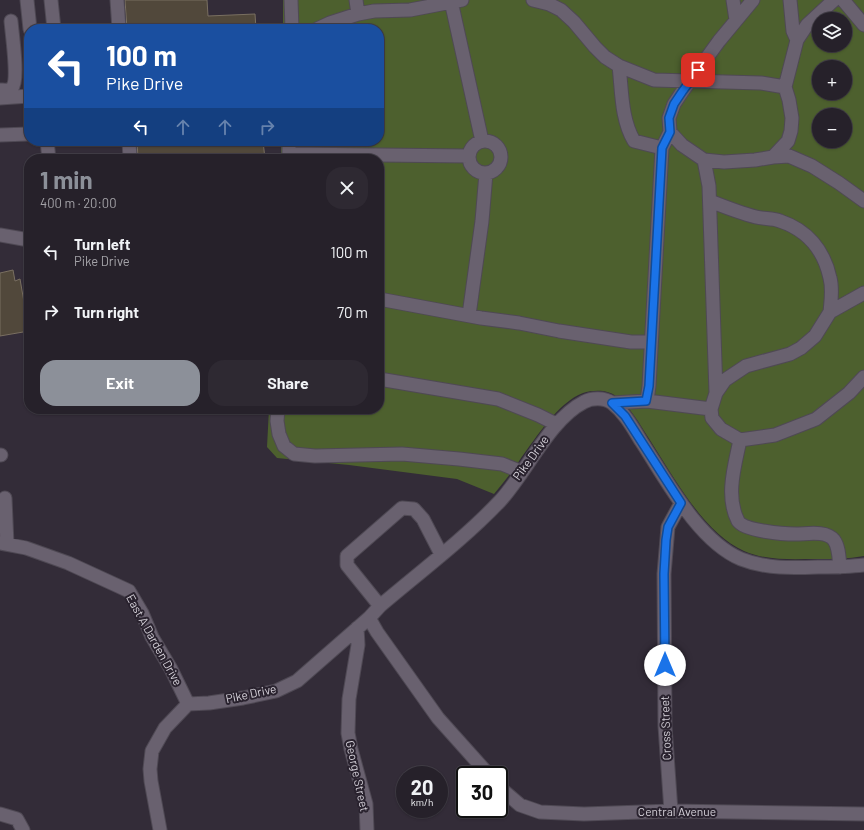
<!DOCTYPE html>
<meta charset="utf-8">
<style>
:root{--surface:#26212a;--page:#2e2932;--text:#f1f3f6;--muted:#a4a3a8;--line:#423e47;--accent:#8c9099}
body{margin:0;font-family:Barlow,sans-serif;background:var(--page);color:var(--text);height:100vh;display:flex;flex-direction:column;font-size:15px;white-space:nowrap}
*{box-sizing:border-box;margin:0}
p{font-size:13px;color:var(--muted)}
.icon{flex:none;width:22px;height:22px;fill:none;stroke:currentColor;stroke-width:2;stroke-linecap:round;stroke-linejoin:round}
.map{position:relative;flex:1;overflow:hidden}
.sheet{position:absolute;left:24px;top:154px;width:360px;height:260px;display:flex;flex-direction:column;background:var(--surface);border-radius:16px;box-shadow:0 1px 3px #0004,0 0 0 1px var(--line)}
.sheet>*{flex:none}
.banner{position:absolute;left:24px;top:24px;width:360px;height:122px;border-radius:16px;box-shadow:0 1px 3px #0004,0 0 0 1px var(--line);background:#1a4fa0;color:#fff;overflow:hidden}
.fabs{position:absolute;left:812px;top:12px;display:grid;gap:8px}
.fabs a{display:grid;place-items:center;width:40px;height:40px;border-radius:50%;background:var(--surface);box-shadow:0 1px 3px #0004,0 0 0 1px var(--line);font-size:20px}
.speed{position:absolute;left:396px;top:766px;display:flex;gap:8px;font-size:20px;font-weight:700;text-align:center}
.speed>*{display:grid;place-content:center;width:52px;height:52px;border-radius:50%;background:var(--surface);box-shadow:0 1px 3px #0004,0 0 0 1px var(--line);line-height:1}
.speed small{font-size:10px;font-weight:400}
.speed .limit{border:2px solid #111;border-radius:6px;background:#fff;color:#111}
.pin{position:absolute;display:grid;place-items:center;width:34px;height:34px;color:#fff;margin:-17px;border-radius:8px;box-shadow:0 2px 6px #0006}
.me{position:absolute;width:44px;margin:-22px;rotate:0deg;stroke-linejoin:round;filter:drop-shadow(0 0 3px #0008)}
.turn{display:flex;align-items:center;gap:14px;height:84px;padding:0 16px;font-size:18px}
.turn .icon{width:52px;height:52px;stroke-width:2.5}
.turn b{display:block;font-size:28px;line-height:34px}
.lanes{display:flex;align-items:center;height:38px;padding:0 16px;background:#0003;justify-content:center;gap:20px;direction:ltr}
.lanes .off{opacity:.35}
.round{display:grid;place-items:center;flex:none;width:42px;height:42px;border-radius:16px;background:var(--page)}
.headline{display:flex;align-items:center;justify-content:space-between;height:68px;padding:0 16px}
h1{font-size:24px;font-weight:700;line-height:30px;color:var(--accent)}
.action{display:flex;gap:8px;margin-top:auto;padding:8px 16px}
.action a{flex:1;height:46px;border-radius:16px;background:var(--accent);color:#fff;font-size:16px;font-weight:700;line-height:46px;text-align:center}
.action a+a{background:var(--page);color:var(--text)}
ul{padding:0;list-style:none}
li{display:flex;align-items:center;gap:12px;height:60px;padding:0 16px}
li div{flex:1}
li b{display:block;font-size:15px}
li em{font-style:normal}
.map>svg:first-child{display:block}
.green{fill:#4d602e;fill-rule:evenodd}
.building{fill:#51483b;stroke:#796f61}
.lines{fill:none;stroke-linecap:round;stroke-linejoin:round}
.minor-casing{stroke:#4f4954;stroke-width:15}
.minor{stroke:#69616f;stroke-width:13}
.route-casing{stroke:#114b97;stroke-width:10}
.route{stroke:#1a73e8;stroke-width:7}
.labels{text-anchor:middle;stroke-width:4;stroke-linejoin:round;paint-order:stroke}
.street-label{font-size:12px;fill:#d5d1d9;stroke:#29222e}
</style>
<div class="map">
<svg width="864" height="830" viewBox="0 0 864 830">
<rect width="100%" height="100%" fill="#332c38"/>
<path class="green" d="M283,0H864V556C848,559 832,559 816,559C792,559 767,561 744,551C703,533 672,474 648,437C639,423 631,408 617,397C608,389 593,390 583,393C558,402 536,438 521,458C513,471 503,483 494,494L457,479L349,465L277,458L267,447L269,409H379V159H281V141H379V29H283ZM819,19H845V45H819ZM819,67H845V93H819ZM819,115H845V141H819Z"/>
<path class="building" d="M125,0H207L208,16L255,14L256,29H127Z
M137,141H263L265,159H138Z
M13,270L15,281L20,279L29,331L0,336V273Z"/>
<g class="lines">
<g class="minor-casing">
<path id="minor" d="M27,0L30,29
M51,0L54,29
M117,0L119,29
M291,0L292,29
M356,0L358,14
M533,0L549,4L561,10L574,22L595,47L605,57L619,66L654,80L761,83L785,87
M733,0L736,20
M790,0L793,31L797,40
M843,0L864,25
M451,1L482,141
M317,29L330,23L358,14L374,11L410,10L462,0
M619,66C622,91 621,119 634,141L662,148
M0,90C4,90 9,91 12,88C19,80 12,34 11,21
M0,98L29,96
M0,135L29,134
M469 157a16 16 0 1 1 32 0a16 16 0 1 1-32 0Z
M47,141L49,159
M129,141L130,159
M289,154L469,156
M773,157L788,141L791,131L792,118L789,100L785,87L797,40L807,25L834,0
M289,159V141
M704,160L724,162L755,160L773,157L789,156L812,166L839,183L864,201
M710,201C725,207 740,213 756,217C764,219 773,218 780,221C807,230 824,250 830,278C833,289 831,301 830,312
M0,235L29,240
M864,293L830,312L815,336L801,348L790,354L746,366L725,380L716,393L711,409L712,418L721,429L740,440L775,435L816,419L849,393L864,377
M379,299L481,318L519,323L559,331L631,342H651
M469,315L482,221L486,173
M379,379L498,399L538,415L556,424
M716,393L709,186L704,160L682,145L670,132L669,118L674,104L682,92L719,41L753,0
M647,401L649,386L662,148L670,132
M612,403L647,401L711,409
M278,409L277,421L279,434L284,446L294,454L315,456L402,454L459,459L502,464L522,472
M740,440C735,465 725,496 738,521C744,531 784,534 796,534C807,534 826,530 834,540C839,547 839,558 840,567
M0,455H1
M5,498L7,544
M0,543L26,548L68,563L129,591L142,613L152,637L171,669L188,704
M380,606L347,565V556L402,508L414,509L423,519L441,554
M369,618L377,632L438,718L489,775
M357,628L358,645L349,699L348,733L351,749L366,804L367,830
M188,704L209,703L243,698L276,691L297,681L369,618L380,606C420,572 464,539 500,501C526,473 550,419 584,402C591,398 604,397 612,403C625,413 633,428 641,441C666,479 698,541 741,559C766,569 793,568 818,567C834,567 849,567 864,565
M499,787L520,805L540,812L584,814L671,811L864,814
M671,811L665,726L664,574L668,527L681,503
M0,814L17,819L23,830
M160,830L151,781L150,769L152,751L165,728L188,704"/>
</g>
<use href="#minor" class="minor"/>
</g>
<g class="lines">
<g class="route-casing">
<path id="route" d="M665,665L664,574L666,540L668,527L681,503L625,416L612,403L646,401L649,386L662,148L670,132L669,118L674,104L682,92L698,70"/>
</g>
<use href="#route" class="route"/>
</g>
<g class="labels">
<g class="street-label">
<text transform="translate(531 458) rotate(-54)" y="4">Pike Drive</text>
<text transform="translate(154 640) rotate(61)" y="4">East A Darden Drive</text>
<text transform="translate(251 694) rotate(-12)" y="4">Pike Drive</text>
<text transform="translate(666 728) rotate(-92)" y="4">Cross Street</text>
<text transform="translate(357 776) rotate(78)" y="4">George Street</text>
<text x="677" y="816">Central Avenue</text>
</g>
</g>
</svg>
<div class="fabs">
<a><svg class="icon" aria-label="layers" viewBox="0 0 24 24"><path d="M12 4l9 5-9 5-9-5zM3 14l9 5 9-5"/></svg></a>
<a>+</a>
<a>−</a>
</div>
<div class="speed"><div>20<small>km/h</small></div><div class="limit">30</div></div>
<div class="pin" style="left:698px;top:70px;background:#d93025"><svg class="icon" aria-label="arrive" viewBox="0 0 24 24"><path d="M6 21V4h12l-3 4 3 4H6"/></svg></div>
<svg class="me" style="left:665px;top:665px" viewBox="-20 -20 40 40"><circle r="19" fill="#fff"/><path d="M0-13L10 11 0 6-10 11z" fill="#1a73e8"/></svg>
<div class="banner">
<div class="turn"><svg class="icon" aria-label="left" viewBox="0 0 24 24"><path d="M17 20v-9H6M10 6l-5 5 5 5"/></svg><div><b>100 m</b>Pike Drive</div></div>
<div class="lanes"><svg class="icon" aria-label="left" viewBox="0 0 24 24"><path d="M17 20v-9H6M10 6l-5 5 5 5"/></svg><svg class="icon off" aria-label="ahead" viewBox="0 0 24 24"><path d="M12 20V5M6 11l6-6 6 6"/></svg><svg class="icon off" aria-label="ahead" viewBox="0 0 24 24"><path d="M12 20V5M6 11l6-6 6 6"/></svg><svg class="icon off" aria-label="right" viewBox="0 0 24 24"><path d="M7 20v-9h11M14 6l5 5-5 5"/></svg></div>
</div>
<section class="sheet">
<div class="headline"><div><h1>1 min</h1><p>400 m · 20:00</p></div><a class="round"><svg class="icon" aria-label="close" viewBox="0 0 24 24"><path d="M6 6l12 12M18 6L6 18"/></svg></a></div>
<ul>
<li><svg class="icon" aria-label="left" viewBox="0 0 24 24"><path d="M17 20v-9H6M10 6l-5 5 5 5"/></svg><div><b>Turn left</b><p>Pike Drive</p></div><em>100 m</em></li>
<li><svg class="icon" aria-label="right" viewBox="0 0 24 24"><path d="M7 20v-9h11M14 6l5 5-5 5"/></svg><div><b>Turn right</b></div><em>70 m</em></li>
</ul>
<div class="action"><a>Exit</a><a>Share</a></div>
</section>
</div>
